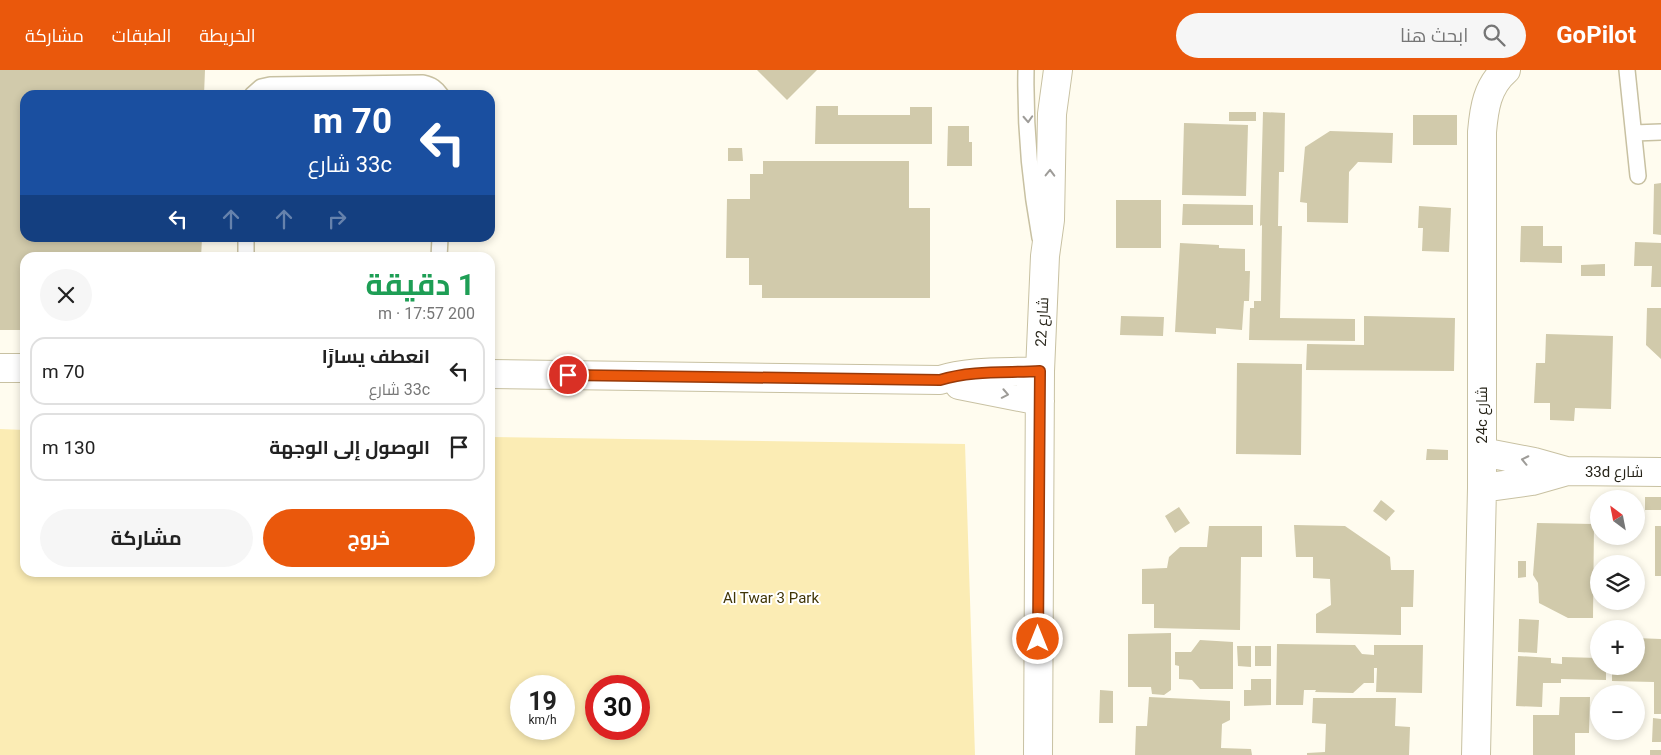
<!DOCTYPE html>
<html lang="ar">
<meta charset="utf-8">
<style>
:root{--surface:#fff;--page:#f6f6f6;--text:#222;--muted:#767676;--line:#e0e0e0;--accent:#ea580c}
body{margin:0;font-family:Roboto,Cairo,sans-serif;background:var(--page);color:var(--text);direction:rtl;height:100vh;display:flex;flex-direction:column;font-size:19px;white-space:nowrap}
*{box-sizing:border-box;margin:0}
p{font-size:16px;color:var(--muted)}
.icon{flex:none;width:28px;height:28px;fill:none;stroke:currentColor;stroke-width:2;stroke-linecap:round;stroke-linejoin:round}
.map{position:relative;flex:1;overflow:hidden;direction:ltr}
.panel{position:absolute;left:20px;top:182px;width:475px;height:325px;display:flex;flex-direction:column;background:var(--surface);border-radius:15px;box-shadow:0 2px 8px #0003;direction:rtl}
.panel>*{flex:none}
.top-card{position:absolute;left:20px;top:20px;width:475px;height:152px;border-radius:15px;box-shadow:0 2px 8px #0003;direction:rtl;background:#1a4fa0;color:#fff;overflow:hidden}
.needle{width:32px;rotate:328deg}
.fabs{position:absolute;left:1590px;top:420px;display:grid;gap:10px}
.fabs a{display:grid;place-items:center;width:55px;height:55px;border-radius:50%;background:var(--surface);box-shadow:0 2px 8px #0003;font-size:25px}
.speed{position:absolute;left:510px;top:605px;display:flex;gap:10px;font-size:25px;font-weight:700;text-align:center}
.speed>*{display:grid;place-content:center;width:65px;height:65px;border-radius:50%;background:var(--surface);box-shadow:0 2px 8px #0003;line-height:1}
.speed small{font-size:12px;font-weight:400}
.speed .limit{border:8px solid #d22;background:#fff;color:#111}
.pin{position:absolute;display:grid;place-items:center;width:42px;height:42px;color:#fff;margin:-21px;border:2px solid #fff;border-radius:50%;box-shadow:0 1px 5px #0007}
.me{position:absolute;width:55px;margin:-28px;rotate:0deg;stroke-linejoin:round;filter:drop-shadow(0 0 4px #0008)}
.turn{display:flex;align-items:center;gap:18px;height:105px;padding:0 20px;font-size:22px}
.turn .icon{width:65px;height:65px;stroke-width:2.5}
.turn b{display:block;font-size:35px;line-height:42px}
.lanes{display:flex;align-items:center;height:48px;padding:0 20px;background:#0003;justify-content:center;gap:25px;direction:ltr}
.lanes .off{opacity:.35}
.round{display:grid;place-items:center;flex:none;width:52px;height:52px;border-radius:26px;background:var(--page)}
.overview{display:flex;align-items:center;justify-content:space-between;height:85px;padding:0 20px}
h1{font-size:30px;font-weight:700;line-height:38px;color:#1e9e55}
.action{display:flex;gap:10px;margin-top:auto;padding:10px 20px}
.action a{flex:1;height:58px;border-radius:30px;background:var(--accent);color:#fff;font-size:20px;font-weight:700;line-height:58px;text-align:center}
.action a+a{background:var(--page);color:var(--text)}
ul{padding:0;list-style:none}
li{display:flex;align-items:center;gap:15px;height:68px;margin:0 10px 8px;padding:0 10px;border:2px solid var(--line);border-radius:15px}
li div{flex:1}
li b{display:block;font-size:19px}
li em{font-style:normal}
header{display:flex;align-items:center;gap:30px;box-sizing:border-box;height:70px;padding:0 25px;background:var(--accent);color:#fff}
header strong{font-size:24px}
nav{display:flex;gap:28px;margin-inline-start:auto;font-size:18px}
.search{width:350px;height:45px;background:var(--page);display:flex;align-items:center;gap:12px;box-sizing:border-box;padding:0 18px;border-radius:28px;color:var(--muted);font-size:19px}
.map>svg:first-child{display:block}
.green{fill:#fbecb4;fill-rule:evenodd}
.building{fill:#d1caab}
.lines{fill:none;stroke-linecap:round;stroke-linejoin:round}
.lane-casing{stroke:#c8c1a2;stroke-width:18}
.street-casing{stroke:#c8c1a2;stroke-width:30}
.lane{stroke:#fff;stroke-width:15}
.street{stroke:#fff;stroke-width:28}
.oneway{stroke:#9e9c98}
.route-casing{stroke:#983908;stroke-width:12}
.route{stroke:#ea580c;stroke-width:9}
.labels{text-anchor:middle;stroke-width:4;stroke-linejoin:round;paint-order:stroke}
.street-label{font-size:15px;fill:#272419;stroke:#fff}
.park-label{font-size:15px;fill:#403506;stroke:#fff}
</style>
<header>
<strong>GoPilot</strong>
<div class="search"><svg class="icon" aria-label="search" viewBox="0 0 24 24"><circle cx="10" cy="10" r="6"/><path d="M15 15l6 6"/></svg>ابحث هنا</div>
<nav><a>الخريطة</a><a>الطبقات</a><a>مشاركة</a></nav>
</header>
<div class="map">
<svg width="1661" height="685" viewBox="0 0 1661 685">
<rect width="100%" height="100%" fill="#fffcef"/>
<path class="green" d="M0,359L25,360V502H490V367L965,374L975,685H0ZM521,616H564V659H521ZM639,616V659H596V616Z"/>
<path class="building" d="M0,0H205L204,25H25V168H202L201,188H25V260H0Z
M757,0H817L787,30Z
M816,36H838V45H910V37H932V74H815Z
M1229,42H1256V51H1229Z
M1263,42L1285,43L1284,102H1279L1278,156H1282L1280,248L1355,249V271L1249,270L1250,238H1254V231H1261L1262,155L1260,156Z
M1413,45H1457V75H1413Z
M1184,53L1248,55L1246,126L1182,125Z
M948,56H969V72H972V96H947Z
M1330,61L1393,63L1392,93L1358,92L1349,102L1348,153L1307,152V133L1300,132L1305,77Z
M728,78H742L743,91H728Z
M763,91H909V138H930V228H762V215H749V188H726L727,129H750V104H763Z
M1661,113V165L1653,164L1654,114Z
M1116,130H1161V178H1116Z
M1183,134L1253,135V155H1182Z
M1419,136L1451,138L1449,182L1422,181L1423,158H1418Z
M1521,156H1543V176H1562V193L1520,192Z
M1635,172L1661,173V217H1651L1652,196H1634Z
M1180,173L1219,175V178L1245,179V201H1250L1249,231H1244L1242,260L1216,258V264L1175,262Z
M1605,194V206H1581V195Z
M1647,238H1661V289L1646,275Z
M1121,246L1164,247L1163,266L1120,265Z
M1364,246L1455,248L1454,301L1306,300L1307,274L1364,275Z
M1546,264L1613,266L1611,339L1575,338L1574,351L1550,350V333H1534L1536,293H1545Z
M1237,293L1302,294L1301,385L1236,384Z
M1427,379L1448,380V390H1426Z
M1645,427H1661V440H1645Z
M1381,430L1395,441L1386,451L1373,441Z
M1179,437L1190,453L1175,463L1165,446Z
M1537,453L1594,454L1593,548H1568L1539,533L1538,513L1533,505Z
M1294,455L1345,456L1390,487L1391,500H1414L1413,537H1401V565L1316,563V544L1331,535L1330,509L1313,508V487H1296Z
M1209,456H1262V487H1241L1240,560L1154,558V534H1142V499L1167,498L1169,487L1180,477H1207Z
M1655,456H1661V506H1655Z
M1518,491H1526V507L1518,508Z
M1519,549L1539,550L1537,583L1518,582Z
M1171,563V620L1164,625L1152,624L1151,617H1128V564Z
M1636,568L1661,569V644H1654V612L1612,611V596H1636Z
M1200,570L1233,572V619H1200L1192,610L1179,609V596L1175,595V582H1191Z
M1277,574L1355,575L1362,584L1374,585V575H1423L1422,623L1376,622L1377,598H1374V613H1364L1353,623L1315,622L1316,620H1304L1303,635H1276Z
M1237,576H1251V597L1238,596Z
M1255,576H1271V596H1255Z
M1518,586L1551,588V593L1562,594V587L1599,588V596H1606V610L1561,609V613H1543L1542,637L1516,636Z
M1251,609H1271V635L1244,636V620H1251Z
M1100,620L1113,621V653H1099Z
M1149,627L1230,631V650L1222,654L1221,678L1251,679L1252,685H1135L1136,656H1147Z
M1560,627H1590L1589,663H1575V685H1533V645H1559Z
M1313,628H1396L1395,656L1410,657L1409,685H1307V683L1325,682L1326,654L1312,653Z
M1653,648L1661,649V672H1652Z
M1650,680H1661V685H1650Z"/>
<g class="lines">
<g class="lane-casing">
<path id="lane" d="M1026,0C1025,55 1030,113 1040,168
M1627,0L1638,106
M252,25L261,17L270,15L423,13C432,15 436,18 441,25
M1634,63L1661,62
M246,188V168
M439,188L440,168"/>
</g>
<g class="street-casing">
<path id="street" d="M0,298H25
M490,304L940,310C971,300 1008,303 1040,301
M959,315L1040,331
M1482,382L1534,392L1566,401
M1482,418L1532,411L1567,401L1661,402
M1038,685L1040,301L1045,186L1050,150L1052,44L1058,0
M1476,685L1482,418V62C1484,39 1487,16 1506,0"/>
</g>
<use href="#lane" class="lane"/>
<use href="#street" class="street"/>
</g>
<defs><path id="oneway-chevron" d="M-2-3.5L2.5 0L-2 3.5" fill="none" stroke-width="1.6" stroke-linecap="round" stroke-linejoin="round" transform="scale(1.25)"/></defs>
<g class="oneway">
<use href="#oneway-chevron" transform="translate(1028 49) rotate(87)"/>
<use href="#oneway-chevron" transform="translate(1050 103) rotate(-89)"/>
<use href="#oneway-chevron" transform="translate(1005 324) rotate(11)"/>
<use href="#oneway-chevron" transform="translate(1525 390) rotate(-168)"/>
</g>
<g class="lines">
<g class="route-casing">
<path id="route" d="M568,305L940,310C971,300 1008,303 1040,301L1038,569"/>
</g>
<use href="#route" class="route"/>
</g>
<g class="labels">
<g class="street-label">
<text transform="translate(1042 252) rotate(-87)" y="5">شارع 22</text>
<text transform="translate(1482 345) rotate(-90)" y="5">24c شارع</text>
<text x="1614" y="407">33d شارع</text>
</g>
<g class="park-label">
<text x="771" y="533">Al Twar 3 Park</text>
</g>
</g>
</svg>
<div class="fabs">
<a><svg class="needle" viewBox="-14 -14 28 28"><path d="M0-13l5 13h-10z" fill="#e53935"/><path d="M0 13l5-13h-10z" fill="#767676"/></svg></a>
<a><svg class="icon" aria-label="layers" viewBox="0 0 24 24"><path d="M12 4l9 5-9 5-9-5zM3 14l9 5 9-5"/></svg></a>
<a>+</a>
<a>−</a>
</div>
<div class="speed"><div>19<small>km/h</small></div><div class="limit">30</div></div>
<div class="pin" style="left:568px;top:305px;background:#d93025"><svg class="icon" aria-label="arrive" viewBox="0 0 24 24"><path d="M6 21V4h12l-3 4 3 4H6"/></svg></div>
<svg class="me" style="left:1038px;top:569px" viewBox="-20 -20 40 40"><circle r="17" fill="#ea580c" stroke="#fff" stroke-width="3"/><path d="M0-11L8 9 0 5-8 9z" fill="#fff"/></svg>
<div class="top-card">
<div class="turn"><svg class="icon" aria-label="left" viewBox="0 0 24 24"><path d="M17 20v-9H6M10 6l-5 5 5 5"/></svg><div><b>70 m</b>33c شارع</div></div>
<div class="lanes"><svg class="icon" aria-label="left" viewBox="0 0 24 24"><path d="M17 20v-9H6M10 6l-5 5 5 5"/></svg><svg class="icon off" aria-label="ahead" viewBox="0 0 24 24"><path d="M12 20V5M6 11l6-6 6 6"/></svg><svg class="icon off" aria-label="ahead" viewBox="0 0 24 24"><path d="M12 20V5M6 11l6-6 6 6"/></svg><svg class="icon off" aria-label="right" viewBox="0 0 24 24"><path d="M7 20v-9h11M14 6l5 5-5 5"/></svg></div>
</div>
<section class="panel">
<div class="overview"><div><h1>1 دقيقة</h1><p>200 m · 17:57</p></div><a class="round"><svg class="icon" aria-label="close" viewBox="0 0 24 24"><path d="M6 6l12 12M18 6L6 18"/></svg></a></div>
<ul>
<li><svg class="icon" aria-label="left" viewBox="0 0 24 24"><path d="M17 20v-9H6M10 6l-5 5 5 5"/></svg><div><b>انعطف يسارًا</b><p>33c شارع</p></div><em>70 m</em></li>
<li><svg class="icon" aria-label="arrive" viewBox="0 0 24 24"><path d="M6 21V4h12l-3 4 3 4H6"/></svg><div><b>الوصول إلى الوجهة</b></div><em>130 m</em></li>
</ul>
<div class="action"><a>خروج</a><a>مشاركة</a></div>
</section>
</div>
